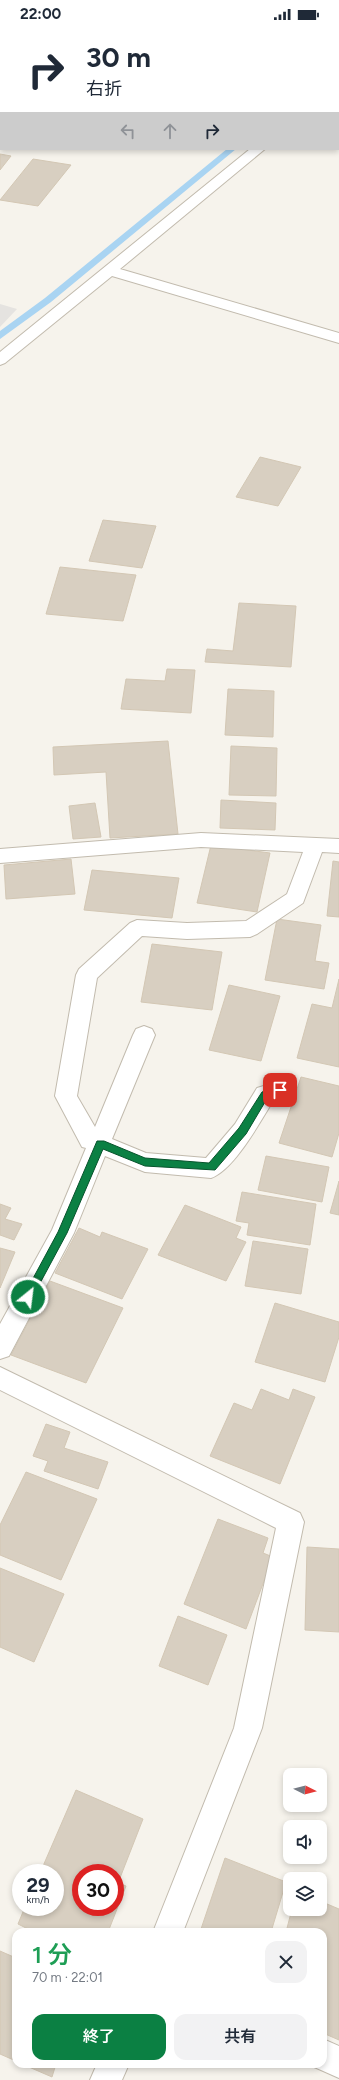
<!DOCTYPE html>
<html lang="ja">
<meta charset="utf-8">
<style>
:root{--surface:#fff;--page:#f2f2f3;--text:#1f2937;--muted:#747a83;--accent:#0b8043}
body{margin:0;font-family:Figtree,"Noto Sans JP",sans-serif;background:var(--page);color:var(--text);height:100vh;display:flex;flex-direction:column;font-size:15px;white-space:nowrap}
*{box-sizing:border-box;margin:0}
p{font-size:13px;color:var(--muted)}
.icon{flex:none;width:22px;height:22px;fill:none;stroke:currentColor;stroke-width:2;stroke-linecap:round;stroke-linejoin:round}
.map{position:relative;flex:1;overflow:hidden}
.sheet{position:absolute;left:12px;top:1900px;width:315px;height:140px;display:flex;flex-direction:column;background:var(--surface);border-radius:12px;box-shadow:0 2px 6px #0003}
.sheet>*{flex:none}
.guide{position:absolute;left:0px;top:0px;width:339px;height:122px;box-shadow:0 2px 6px #0003;background:#fff;color:var(--text);overflow:hidden}
.needle{width:26px;rotate:96deg}
.tools{position:absolute;left:283px;top:1740px;display:grid;gap:8px}
.tools a{display:grid;place-items:center;width:44px;height:44px;border-radius:8px;background:var(--surface);box-shadow:0 2px 6px #0003;font-size:20px}
.speed{position:absolute;left:12px;top:1836px;display:flex;gap:8px;font-size:20px;font-weight:700;text-align:center}
.speed>*{display:grid;place-content:center;width:52px;height:52px;border-radius:50%;background:var(--surface);box-shadow:0 2px 6px #0003;line-height:1}
.speed small{font-size:10px;font-weight:400}
.speed .limit{border:6px solid #d22;background:#fff;color:#111}
.pin{position:absolute;display:grid;place-items:center;width:34px;height:34px;color:#fff;margin:-17px;border-radius:8px;box-shadow:0 2px 6px #0006}
.me{position:absolute;width:44px;margin:-22px;rotate:29deg;stroke-linejoin:round;filter:drop-shadow(0 0 3px #0008)}
.turn{display:flex;align-items:center;gap:14px;height:84px;padding:0 20px;font-size:18px}
.turn .icon{width:52px;height:52px;stroke-width:2.5}
.turn b{display:block;font-size:28px;line-height:34px}
.lanes{display:flex;align-items:center;height:38px;padding:0 20px;background:#0003;justify-content:center;gap:20px;direction:ltr}
.lanes .off{opacity:.35}
.round{display:grid;place-items:center;flex:none;width:42px;height:42px;border-radius:12px;background:var(--page)}
.head{display:flex;align-items:center;justify-content:space-between;height:68px;padding:0 20px}
h1{font-size:24px;font-weight:600;line-height:30px;color:#1e9e55}
.button{display:flex;gap:8px;margin-top:auto;padding:8px 20px}
.button a{flex:1;height:46px;border-radius:12px;background:var(--accent);color:#fff;font-size:16px;font-weight:600;line-height:46px;text-align:center}
.button a+a{background:var(--page);color:var(--text)}
.status{display:flex;justify-content:space-between;align-items:center;height:28px;padding:0 20px;background:var(--surface);direction:ltr}
.status svg{height:11px;fill:currentColor}
.map>svg:first-child{display:block}
.parking{fill:#e5e3e0}
.lines{fill:none;stroke-linecap:round;stroke-linejoin:round}
.stream{fill:#a9d4f2;fill-rule:evenodd}
.building{fill:#d8cfc1;stroke:#d3c7b4;fill-rule:evenodd}
.minor-casing{stroke:#c2bbae;stroke-width:2}
.minor{fill:#fff;fill-rule:evenodd}
.route{fill:#0b8043;stroke:#07532c}
</style>
<div class="status"><b>22:00</b><svg viewBox="0 0 49 12"><path d="M0 12V9h3v3zM5 12V6h3v6zM10 12V3h3v9zM15 12V0h3v12zM26 1h20v11H26zM47 4h2v5h-2z"/></svg></div>
<div class="map">
<svg width="339" height="2052" viewBox="0 0 339 2052">
<rect width="100%" height="100%" fill="#f6f3ec"/>
<path class="parking" d="M0,276L17,281L0,299Z"/>
<g class="lines">
<path class="stream" d="M224,0H232L223,1Z
M227,121H236L51,274L0,311V303L45,270Z"/>
</g>
<path class="building" d="M0,126L11,128L0,142Z
M33,131L71,137L38,178L0,172Z
M260,429L301,439L278,478L236,469Z
M103,492L156,498L142,540L89,533Z
M60,539L136,547L123,593L46,586Z
M239,575L296,578L291,639L205,634L207,621L233,623Z
M167,641L195,642L191,685L121,681L126,651L165,653Z
M228,661L274,663L273,709L225,707Z
M168,713L178,806L110,810L106,744L54,747L53,719Z
M231,718L277,720L276,768L229,767Z
M221,772L276,775L275,802L220,800Z
M95,775L101,809L73,811L69,778Z
M211,817L270,825L257,884L197,875Z
M71,831L75,866L6,871L4,837Z
M333,833L339,834V889L327,888Z
M92,842L179,850L172,890L84,882Z
M277,891L321,897L315,933L329,935L324,961L265,952Z
M152,916L222,924L212,982L141,974Z
M339,951V1039L297,1030L312,976L332,980Z
M229,957L280,968L261,1033L209,1022Z
M301,1049L339,1058V1105L332,1129L279,1115Z
M266,1128L329,1139L322,1174L258,1162Z
M339,1153V1187L330,1185Z
M242,1164L316,1176L310,1217L247,1207L249,1195L236,1193Z
M0,1176L11,1180L5,1191L22,1196L14,1212L0,1207Z
M185,1177L241,1199L236,1210L246,1214L226,1253L158,1227Z
M79,1200L100,1209L102,1204L148,1221L122,1271L55,1245Z
M253,1213L308,1221L301,1266L245,1258Z
M0,1220L15,1224L0,1260Z
M50,1253L123,1280L86,1355L11,1327Z
M275,1275L339,1294V1309L325,1354L255,1334Z
M261,1361L289,1372L293,1361L315,1369L280,1456L210,1428L234,1375L252,1382Z
M46,1396L70,1404L64,1420L108,1434L98,1461L44,1443L48,1433L33,1428Z
M26,1444L97,1471L61,1552L0,1527V1497Z
M218,1491L268,1510L263,1525L273,1529L246,1601L184,1576Z
M307,1519L339,1521V1604L305,1602Z
M0,1540L64,1566L34,1634L0,1619Z
M178,1588L227,1607L208,1657L159,1638Z
M76,1762L143,1791L118,1855L126,1858L108,1904H34L18,1896L25,1879H55V1845H40ZM81,1845H115V1879H81Z
M225,1830L286,1854L271,1904H200Z
M320,1873L339,1881V2012L323,2005V1904H286L292,1881H320Z
M0,1923L16,1930V2033L0,2026Z
M22,2036H56L52,2049Z"/>
<g class="lines">
<g class="minor-casing">
<path id="minor" d="M25,0H40L41,1H26Z
M250,121H265L120,241L339,305V315L112,248L5,335L0,337V324Z
M201,805L339,811V825L322,824L303,875L257,906L250,909L187,911L142,908L97,950L77,1068L95,1099L133,1007L136,1001L144,998L152,1001L155,1007L112,1111L146,1125L206,1130L235,1096L257,1060L280,1053L288,1056L291,1062L288,1068L273,1073C260,1094 234,1142 211,1150L145,1144L105,1128L74,1205L9,1328L0,1331V1296L52,1202L86,1120L82,1119L55,1068L76,947L79,941L130,895L137,892L187,895L246,893L287,866L303,824L201,819L0,835V821Z
M0,1339L300,1485L304,1494L262,1700L183,1904H153L234,1700L276,1500L0,1362Z
M323,2011L339,2018V2050L312,2038L311,2036H323Z
M97,2036H129L122,2052H90Z"/>
</g>
<use href="#minor" class="minor"/>
</g>
<path class="route" d="M280,1058L285,1062L283,1064L268,1069L246,1106L215,1142L145,1138L103,1121L67,1205L31,1272H24L23,1269L58,1204L97,1113H104L145,1130L209,1135L239,1100L262,1064Z"/>
</svg>
<div class="tools">
<a><svg class="needle" viewBox="-14 -14 28 28"><path d="M0-13l5 13h-10z" fill="#e53935"/><path d="M0 13l5-13h-10z" fill="#747a83"/></svg></a>
<a><svg class="icon" aria-label="sound" viewBox="0 0 24 24"><path d="M4 9h4l5-4v14l-5-4H4zM17 9q2 3 0 6"/></svg></a>
<a><svg class="icon" aria-label="layers" viewBox="0 0 24 24"><path d="M12 4l9 5-9 5-9-5zM3 14l9 5 9-5"/></svg></a>
</div>
<div class="speed"><div>29<small>km/h</small></div><div class="limit">30</div></div>
<div class="pin" style="left:280px;top:1062px;background:#d93025"><svg class="icon" aria-label="arrive" viewBox="0 0 24 24"><path d="M6 21V4h12l-3 4 3 4H6"/></svg></div>
<svg class="me" style="left:28px;top:1269px" viewBox="-20 -20 40 40"><circle r="17" fill="#0b8043" stroke="#fff" stroke-width="3"/><path d="M0-11L8 9 0 5-8 9z" fill="#fff"/></svg>
<div class="guide">
<div class="turn"><svg class="icon" aria-label="right" viewBox="0 0 24 24"><path d="M7 20v-9h11M14 6l5 5-5 5"/></svg><div><b>30 m</b>右折</div></div>
<div class="lanes"><svg class="icon off" aria-label="left" viewBox="0 0 24 24"><path d="M17 20v-9H6M10 6l-5 5 5 5"/></svg><svg class="icon off" aria-label="ahead" viewBox="0 0 24 24"><path d="M12 20V5M6 11l6-6 6 6"/></svg><svg class="icon" aria-label="right" viewBox="0 0 24 24"><path d="M7 20v-9h11M14 6l5 5-5 5"/></svg></div>
</div>
<section class="sheet">
<div class="head"><div><h1>1 分</h1><p>70 m · 22:01</p></div><a class="round"><svg class="icon" aria-label="close" viewBox="0 0 24 24"><path d="M6 6l12 12M18 6L6 18"/></svg></a></div>
<div class="button"><a>終了</a><a>共有</a></div>
</section>
</div>
